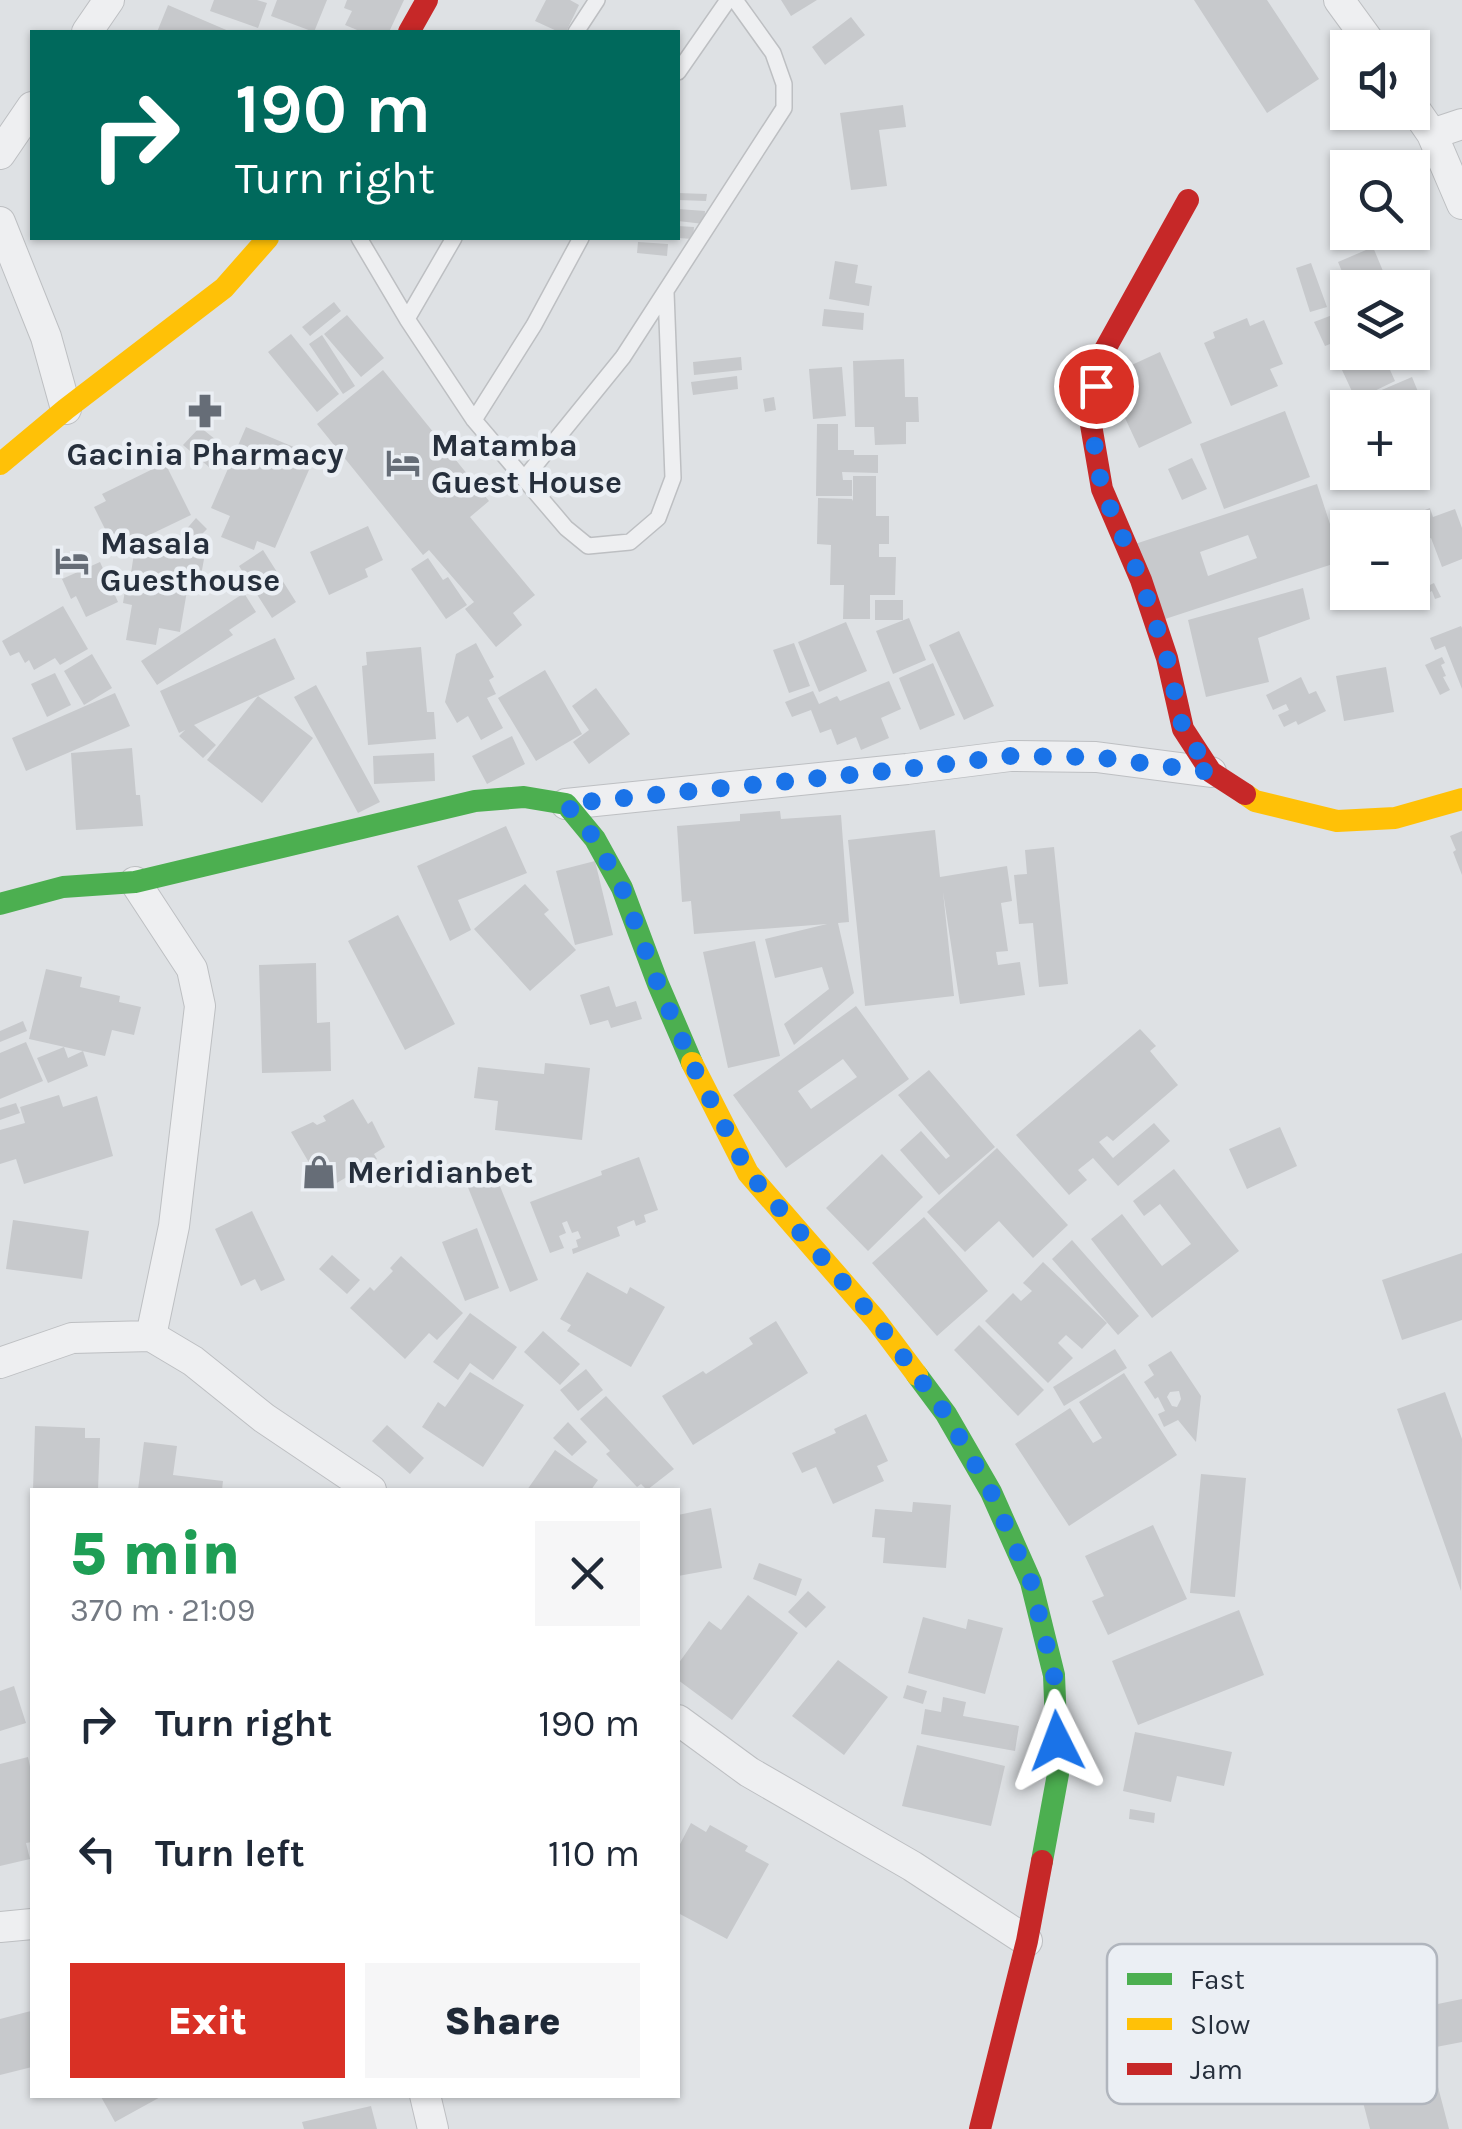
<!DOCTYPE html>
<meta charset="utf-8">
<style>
:root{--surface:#fff;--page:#f6f6f7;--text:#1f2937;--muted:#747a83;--accent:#d93025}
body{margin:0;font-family:Karla,sans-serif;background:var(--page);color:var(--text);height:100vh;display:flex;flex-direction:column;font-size:38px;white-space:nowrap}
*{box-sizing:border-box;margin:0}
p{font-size:32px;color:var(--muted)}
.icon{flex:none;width:55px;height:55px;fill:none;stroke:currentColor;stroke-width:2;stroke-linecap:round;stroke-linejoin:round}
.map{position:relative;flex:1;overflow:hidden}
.details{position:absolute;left:30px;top:1488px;width:650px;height:610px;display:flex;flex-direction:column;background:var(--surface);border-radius:0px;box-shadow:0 2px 8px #0004}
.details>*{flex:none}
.top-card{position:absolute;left:30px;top:30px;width:650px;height:210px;border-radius:0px;box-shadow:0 2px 8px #0004;background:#00695c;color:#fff;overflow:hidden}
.tools{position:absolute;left:1330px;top:30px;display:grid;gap:20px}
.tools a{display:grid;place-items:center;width:100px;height:100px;border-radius:0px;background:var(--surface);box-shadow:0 2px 8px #0004;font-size:50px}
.pin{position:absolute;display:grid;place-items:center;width:85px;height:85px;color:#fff;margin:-42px;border:5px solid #fff;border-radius:50%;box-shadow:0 2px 10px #0007}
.me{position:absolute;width:110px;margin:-55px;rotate:357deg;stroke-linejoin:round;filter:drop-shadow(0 0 8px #0008)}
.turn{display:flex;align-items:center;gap:35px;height:210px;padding:0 40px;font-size:45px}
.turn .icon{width:130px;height:130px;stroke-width:2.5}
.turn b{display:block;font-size:70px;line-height:85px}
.round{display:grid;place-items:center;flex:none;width:105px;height:105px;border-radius:0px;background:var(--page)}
.summary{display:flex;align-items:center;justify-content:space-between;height:170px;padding:0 40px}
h1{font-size:60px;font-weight:800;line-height:75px;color:#1e9e55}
.primary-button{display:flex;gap:20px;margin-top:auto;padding:20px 40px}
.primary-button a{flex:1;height:115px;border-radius:0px;background:var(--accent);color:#fff;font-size:40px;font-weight:800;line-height:115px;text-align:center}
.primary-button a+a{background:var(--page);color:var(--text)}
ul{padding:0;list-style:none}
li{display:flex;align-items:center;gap:30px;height:130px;padding:0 40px}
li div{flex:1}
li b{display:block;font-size:38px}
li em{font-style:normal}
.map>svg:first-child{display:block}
.building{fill:#c7c9cc;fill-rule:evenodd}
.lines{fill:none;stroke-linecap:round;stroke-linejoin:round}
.lane-casing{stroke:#bdbfc2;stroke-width:18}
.street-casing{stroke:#bdbfc2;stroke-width:32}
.lane{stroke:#eeeff1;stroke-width:15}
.street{stroke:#eeeff1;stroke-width:30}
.fast{stroke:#4caf50;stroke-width:22}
.slow{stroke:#ffc107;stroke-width:22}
.jam{stroke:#c62828;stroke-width:22}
.route{stroke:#1a73e8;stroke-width:18;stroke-dasharray:0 32.4}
.labels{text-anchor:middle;stroke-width:9;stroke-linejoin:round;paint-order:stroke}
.poi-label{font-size:32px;font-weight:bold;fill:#262f3c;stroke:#ebeff4;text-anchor:start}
.key{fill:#ebeff4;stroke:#b0b5bd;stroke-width:2.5}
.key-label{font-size:28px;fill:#262f3c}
</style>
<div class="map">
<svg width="1462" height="2129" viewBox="0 0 1462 2129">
<rect width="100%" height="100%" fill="#dee1e4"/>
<path class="building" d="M214,0H257L267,3L258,28L210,11Z
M277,0H327L314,32L271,16Z
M347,0H404L389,32H362L345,25L352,11L344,8Z
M546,0H570L579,5L566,32H559L535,21Z
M781,0H817L791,16Z
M1194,0H1267L1319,79L1267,113Z
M168,5L231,32H157Z
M851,17L865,35L825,65L812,47Z
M903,105L906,127L879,130L887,186L851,190L840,113Z
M678,193L707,194L706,201L678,200Z
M678,209L705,211L704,224L678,221Z
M678,226L694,227L693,239L678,238Z
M638,242L668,244L667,256L637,253Z
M1373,247L1390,288H1349L1338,262Z
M835,261L858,265L855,283L872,286L869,306L829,299Z
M1311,263L1327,307L1310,312L1296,268Z
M334,302L341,311L310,336L302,327Z
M824,309L864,313L863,330L822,326Z
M1348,309V337L1325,346L1314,322Z
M347,315L384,358L361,377L324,334Z
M1247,318L1250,326L1264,320L1283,364L1270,369L1278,386L1231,406L1204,343L1215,338L1213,332Z
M291,334L339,394L317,412L268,352Z
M322,335L355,386L343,394L309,344Z
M1160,352L1192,423L1139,448L1118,403L1137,395L1125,368Z
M1378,352H1382L1395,381L1356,400L1342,370Z
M741,357L742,370L694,375L693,362Z
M904,359L905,397H918L919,422H906V444L875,445L874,427H855L853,361Z
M842,367L846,416L813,419L809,369Z
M383,370L489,501L470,517L535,595L513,613L522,625L496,647L465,609L474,602L429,550L423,555L317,424Z
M737,376L738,389L693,395L691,382Z
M1412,377L1430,421L1412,428V408H1384L1377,392Z
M774,397L776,410L765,412L763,399Z
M1285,411L1310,477L1224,509L1200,444Z
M817,424H838V450H854V455H878V473L842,472L843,480H852V496H816Z
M200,427L226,448L209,467L183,445Z
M246,427L315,456L275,548L257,541L254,550L221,537L230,516L211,508Z
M1192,458L1207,489L1182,500L1168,469Z
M165,463L191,515L116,551L94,507L106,501L102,494Z
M853,476H876V516H889V544H879V557H896L895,595H870V619H843L844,585H830L831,545L817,544L818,498L852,499L853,501Z
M1317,484L1342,561L1159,621L1135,544ZM1248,535L1257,558L1208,576L1200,552Z
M1430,508L1433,517L1455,509L1462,528V559L1442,567L1431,538L1412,545V528H1402L1399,520Z
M196,518L207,529L194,542L184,532Z
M368,526L383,560L365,569L368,577L329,595L310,552Z
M179,545L198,548L197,558L204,559L200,581L189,579L180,632L159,628L156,645L126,640L132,605L123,603L125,590L120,589L123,572L131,573L135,547L177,554Z
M263,550L296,602L272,618L239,566Z
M428,558L443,580L448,577L467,605L446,619L411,569Z
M100,562L118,602L86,617L76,596L71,599L62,579Z
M1434,583L1441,597L1435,599L1432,591L1416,599L1413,593Z
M1303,588L1310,619L1258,638L1269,682L1206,697L1188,620Z
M1390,592L1394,601L1385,605L1381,596Z
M244,593L256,612L229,630L233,635L157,685L141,661Z
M875,600H903V620H875Z
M63,606L88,649L60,665L55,658L34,670L29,660L25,663L19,652L10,656L2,641Z
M909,618L926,660L893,674L876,631Z
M846,622L867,671L819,692L798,642Z
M1461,626L1462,628V689L1445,646L1435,650L1430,638Z
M959,631L994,706L964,720L929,645Z
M275,638L295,679L194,725L216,745L203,758L179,736L185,730L179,733L160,691Z
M476,643L494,677L489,680L496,694L487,698L503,728L481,740L468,716L457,723L445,702L456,654Z
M794,643L810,686L789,693L773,650Z
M421,647L427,712H434L436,739L368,745L362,666L367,665L366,652Z
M92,654L112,688L84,705L64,671Z
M1442,657L1445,663L1441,665L1446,676L1443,677L1450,690L1440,695L1425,665Z
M933,663L955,715L920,730L899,678Z
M1386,667L1394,712L1344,721L1336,676Z
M545,670L582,734L536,761L498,698Z
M55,673L71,705L47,717L31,684Z
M1301,677L1309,694L1316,691L1326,711L1298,725L1296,721L1284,727L1278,715L1289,710L1286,704L1273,710L1266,695Z
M889,681L901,709L881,718L889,738L861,750L856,737L837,745L831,729L820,733L811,710L792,717L785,702L813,691L819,704L837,696L840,701Z
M316,685L380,802L358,813L294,697Z
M596,688L630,734L589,764L573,742L589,730L572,706Z
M115,693L130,726L26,771L12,738Z
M258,696L313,738L262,803L207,760Z
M512,736L525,764L487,784L472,756Z
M132,748L136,795H140L143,826L76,830L71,753Z
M434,753L435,781L374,784L373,756Z
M780,811L781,819L841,815L849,922L838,923L854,993L794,1045L784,1024L829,989L822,967L775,978L765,939L827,924L694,934L691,901L682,902L677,826L740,821V814Z
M506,826L527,873L458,900L471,930L450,941L417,866Z
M935,830L940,877L1007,866L1012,901L1001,903L1008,951L996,952L998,965L1020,962L1025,995L960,1004L943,892L954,996L865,1006L848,840Z
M1462,831V875L1453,852L1456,850L1450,836Z
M1054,847L1068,984L1039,987L1033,923L1019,924L1014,875L1027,874L1025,850Z
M595,861L613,935L575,945L556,871Z
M525,884L549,910L544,914L576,950L530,991L474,929Z
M398,915L455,1024L405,1050L348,941Z
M755,941L780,1056L728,1068L703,952Z
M316,963L317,1023L330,1022L331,1071L262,1073L259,965Z
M46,969L82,977L80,987L120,996L119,1002L141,1007L134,1035L112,1030L105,1056L29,1039Z
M609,986L616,1007L636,1001L642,1019L611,1028L608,1020L590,1025L580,995Z
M856,1006L909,1079L786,1168L733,1095ZM843,1059L857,1077L811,1109L798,1091Z
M23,1021L27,1031L0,1042V1031Z
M1140,1029L1156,1046L1150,1051L1178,1085L1113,1141L1107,1136L1099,1142L1113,1158L1154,1123L1170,1141L1118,1186L1093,1158L1078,1170L1087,1180L1069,1195L1016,1135Z
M26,1042L43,1081L0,1099V1053Z
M64,1047L68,1058L83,1051L88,1066L48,1083L37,1058Z
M545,1063L590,1068L582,1140L495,1130L498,1101L474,1098L478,1067L544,1074Z
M929,1070L995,1147L939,1195L900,1150L921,1131L946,1159L950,1156L898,1095Z
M59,1095L63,1107L97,1096L113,1156L24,1184L16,1159L0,1164V1130L25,1123L20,1107Z
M353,1099L368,1124L372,1121L385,1147L374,1154L377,1159L325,1190L291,1132L313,1122L317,1125L326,1121L323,1116Z
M16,1103L20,1113L0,1120V1108Z
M1280,1127L1297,1166L1247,1189L1229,1149Z
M997,1148L1068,1225L1033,1258L999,1221L965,1252L927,1212Z
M882,1154L923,1197L868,1251L826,1208Z
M639,1157L658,1210L644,1215L646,1222L636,1226L634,1220L617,1227L620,1236L573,1254L572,1249L578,1247L576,1240L581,1238L578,1231L572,1233L567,1221L562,1223L566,1233L559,1236L564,1248L550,1253L530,1202L602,1175L601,1171Z
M493,1169L538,1280L510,1292L465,1180Z
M1174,1169L1239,1251L1152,1318L1091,1239L1122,1214L1162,1266L1191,1244L1160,1204L1144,1216L1133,1201Z
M252,1211L285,1280L261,1291L255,1279L241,1286L215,1229Z
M924,1217L988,1291L937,1336L872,1263Z
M13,1220L89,1231L82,1279L6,1269Z
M477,1228L499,1288L465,1301L442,1242Z
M1072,1240L1139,1316L1118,1335L1052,1259Z
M1462,1253V1320L1402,1340L1382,1280Z
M332,1255L360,1280L347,1294L319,1269Z
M401,1256L463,1313L437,1340L429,1333L405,1359L350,1308L370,1287L374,1291L393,1271L390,1268Z
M1043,1262L1107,1323L1082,1349L1066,1335L1058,1343L1073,1358L1048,1383L985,1321L1013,1293L1021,1301L1032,1291L1023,1283Z
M587,1272L627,1294L630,1287L665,1307L631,1367L567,1331L571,1325L560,1319Z
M470,1313L517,1347L493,1380L470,1363L458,1380L433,1362Z
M776,1321L808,1373L693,1445L662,1396L703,1371L706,1374L753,1344L749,1338Z
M979,1325L1044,1390L1018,1416L954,1350Z
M543,1331L580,1364L560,1385L524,1352Z
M1115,1349L1127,1368L1064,1406L1053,1387Z
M1171,1351L1201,1396L1196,1442L1178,1420L1164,1427L1158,1414L1165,1411L1158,1397L1155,1399L1144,1382L1154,1375L1148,1365ZM1179,1391L1181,1399L1177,1407L1172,1406L1167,1397L1170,1392Z
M586,1369L603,1390L578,1411L560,1390Z
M470,1372L524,1405L483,1467L422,1427L438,1402L445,1407Z
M1124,1373L1177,1455L1069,1526L1015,1444L1070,1408L1093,1443L1102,1438L1079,1402Z
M1445,1392L1462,1439L1461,1591L1397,1409Z
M606,1396L674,1469L647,1490L641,1484L637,1487L606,1454L610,1451L580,1419Z
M866,1414L888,1461L877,1466L884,1481L833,1504L816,1467L802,1473L792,1453L836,1433L834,1429Z
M568,1422L587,1442L572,1456L553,1438Z
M387,1425L424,1458L410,1474L372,1441Z
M35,1426L85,1428V1438H100L98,1490H33Z
M144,1442L177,1446L173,1475L223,1481L222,1490H138Z
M555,1450L598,1480L591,1490H527Z
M1201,1474L1246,1478L1235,1597L1190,1593Z
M913,1502L951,1505L946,1568L883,1563L885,1538L872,1537L875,1509L912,1512Z
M711,1508L722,1568L678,1576V1515Z
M1153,1525L1187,1599L1108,1635L1092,1601L1104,1596L1085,1556Z
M759,1563L802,1579L796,1596L753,1579Z
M808,1591L826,1607L806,1628L788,1612Z
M748,1595L798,1633L732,1720L678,1680V1664L709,1621L721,1630Z
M1239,1610L1264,1675L1138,1725L1112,1661Z
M923,1617L966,1629L968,1619L1003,1628L985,1694L908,1673Z
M838,1660L888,1697L844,1755L792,1716Z
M907,1685L927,1691L923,1704L903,1698Z
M14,1686L26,1723L0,1731V1691Z
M943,1697L966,1702L963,1716L1019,1726L1015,1751L921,1734L925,1709L941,1712Z
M1135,1732L1232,1752L1224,1786L1177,1776L1171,1802L1123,1791Z
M917,1745L1005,1766L991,1826L902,1806Z
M28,1757L32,1776V1842L26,1843L30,1859L0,1866V1764Z
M1130,1809L1155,1813L1154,1823L1129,1819Z
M691,1823L706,1832L710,1825L748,1846L745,1851L769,1864L727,1939L678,1913V1848Z
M1462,1999V2042L1436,2047L1428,2006Z
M31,2011L32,2067L0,2075V2019Z
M1420,2018L1449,2129H1370L1346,2037Z
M100,2095H164L115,2122Z
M371,2106L377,2129H304L302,2122Z"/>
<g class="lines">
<g class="lane-casing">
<path id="lane" d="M576,32L597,0
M678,72L728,0
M359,238L407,319L474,420L566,528L588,546L630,542L658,518L673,478L666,292
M407,319L454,238
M474,420L534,325L581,238
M524,479L623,357L784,108V84L773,53L735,0"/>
</g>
<g class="street-casing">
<path id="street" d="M1339,0L1374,48
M87,32L109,0
M1412,105L1432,134L1462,204
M1432,134L1462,124
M0,154L32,107
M0,222L46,337L66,409
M566,804L907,769L1010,756L1096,757L1211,772
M135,882L192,969L200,1006L174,1226L151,1336
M0,1363L72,1338L151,1336L193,1361L264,1418L371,1490
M678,1720L749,1772L912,1866L1027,1941
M0,1927L32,1924
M425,2095L433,2129"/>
</g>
<use href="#lane" class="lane"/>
<use href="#street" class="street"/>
<path class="fast" d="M0,904L63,887L135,882L475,801L524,797L566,804L595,839L622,888L658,984L692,1063
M917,1375L946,1414L991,1492L1031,1582L1054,1675L1058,1774L1042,1861"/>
<path class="slow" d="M0,464L66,409L224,288L268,238
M1245,794L1255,801L1337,821L1395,818L1462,799
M692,1063L748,1173L875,1319L917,1375"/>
<path class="jam" d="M409,32L427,0
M1188,200L1103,353L1090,419L1102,489L1141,580L1167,658L1183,729L1211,772L1245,794
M980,2129L1027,1941L1042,1861"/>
</g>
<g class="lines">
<path class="route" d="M1057,1741L1054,1675L1031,1582L991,1492L946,1414L875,1319L748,1172L696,1072L658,984L622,888L595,839L566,804L907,769L1010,756L1096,757L1211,772L1183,729L1167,658L1141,580L1102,489L1090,419L1096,386"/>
</g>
<defs>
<g id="pharmacy-bare" transform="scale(2.7)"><path d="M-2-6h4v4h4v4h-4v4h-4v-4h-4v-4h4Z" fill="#666d77" stroke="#ebeff4" stroke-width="2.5" paint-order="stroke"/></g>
<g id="hotel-bare" transform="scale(2.7)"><path d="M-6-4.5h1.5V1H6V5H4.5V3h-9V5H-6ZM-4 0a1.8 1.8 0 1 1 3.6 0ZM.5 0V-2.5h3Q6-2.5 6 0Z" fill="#666d77" stroke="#ebeff4" stroke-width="2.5" paint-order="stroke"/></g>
<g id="shop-bare" transform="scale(2.7)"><path d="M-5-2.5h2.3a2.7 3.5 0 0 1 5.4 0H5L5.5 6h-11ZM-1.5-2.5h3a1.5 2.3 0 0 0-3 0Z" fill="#666d77" stroke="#ebeff4" stroke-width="2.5" paint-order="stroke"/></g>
</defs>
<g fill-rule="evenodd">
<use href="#pharmacy-bare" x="205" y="411"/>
<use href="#hotel-bare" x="403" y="463"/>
<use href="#hotel-bare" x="72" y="561"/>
<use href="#shop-bare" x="319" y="1172"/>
</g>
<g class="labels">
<g class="poi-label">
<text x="431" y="456">Matamba<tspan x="431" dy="37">Guest House</tspan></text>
<text x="205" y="465" text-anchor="middle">Gacinia Pharmacy</text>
<text x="100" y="554">Masala<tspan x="100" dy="37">Guesthouse</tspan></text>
<text x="347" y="1183">Meridianbet</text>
</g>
</g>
<rect x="1107" y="1944" width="330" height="160" rx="15" class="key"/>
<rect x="1127" y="1973" width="45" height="12" fill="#4caf50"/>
<rect x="1127" y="2018" width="45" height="12" fill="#ffc107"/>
<rect x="1127" y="2063" width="45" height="12" fill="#c62828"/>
<g class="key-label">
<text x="1190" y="1989">Fast</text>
<text x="1190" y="2034">Slow</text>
<text x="1190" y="2079">Jam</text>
</g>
</svg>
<div class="tools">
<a><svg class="icon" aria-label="sound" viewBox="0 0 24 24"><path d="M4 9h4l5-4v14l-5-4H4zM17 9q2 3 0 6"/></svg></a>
<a><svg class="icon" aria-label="search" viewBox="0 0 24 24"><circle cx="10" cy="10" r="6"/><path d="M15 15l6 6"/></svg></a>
<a><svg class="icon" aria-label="layers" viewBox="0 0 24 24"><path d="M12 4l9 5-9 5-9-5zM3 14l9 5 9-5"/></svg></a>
<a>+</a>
<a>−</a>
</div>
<div class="pin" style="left:1096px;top:386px;background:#d93025"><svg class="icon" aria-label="arrive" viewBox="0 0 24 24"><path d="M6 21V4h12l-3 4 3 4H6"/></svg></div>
<svg class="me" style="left:1057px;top:1741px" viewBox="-20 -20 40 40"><path d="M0-17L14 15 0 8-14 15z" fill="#1a73e8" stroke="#fff" stroke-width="4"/></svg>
<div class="top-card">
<div class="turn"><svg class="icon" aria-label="right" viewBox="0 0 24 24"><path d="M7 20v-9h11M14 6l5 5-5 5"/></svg><div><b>190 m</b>Turn right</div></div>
</div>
<section class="details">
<div class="summary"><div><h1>5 min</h1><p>370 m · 21:09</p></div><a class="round"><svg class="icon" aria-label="close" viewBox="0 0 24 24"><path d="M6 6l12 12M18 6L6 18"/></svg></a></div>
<ul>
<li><svg class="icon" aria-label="right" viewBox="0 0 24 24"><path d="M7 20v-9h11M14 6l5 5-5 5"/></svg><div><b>Turn right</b></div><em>190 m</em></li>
<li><svg class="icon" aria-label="left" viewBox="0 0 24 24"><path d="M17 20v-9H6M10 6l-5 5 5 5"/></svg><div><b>Turn left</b></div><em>110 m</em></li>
</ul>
<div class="primary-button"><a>Exit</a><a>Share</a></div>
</section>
</div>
